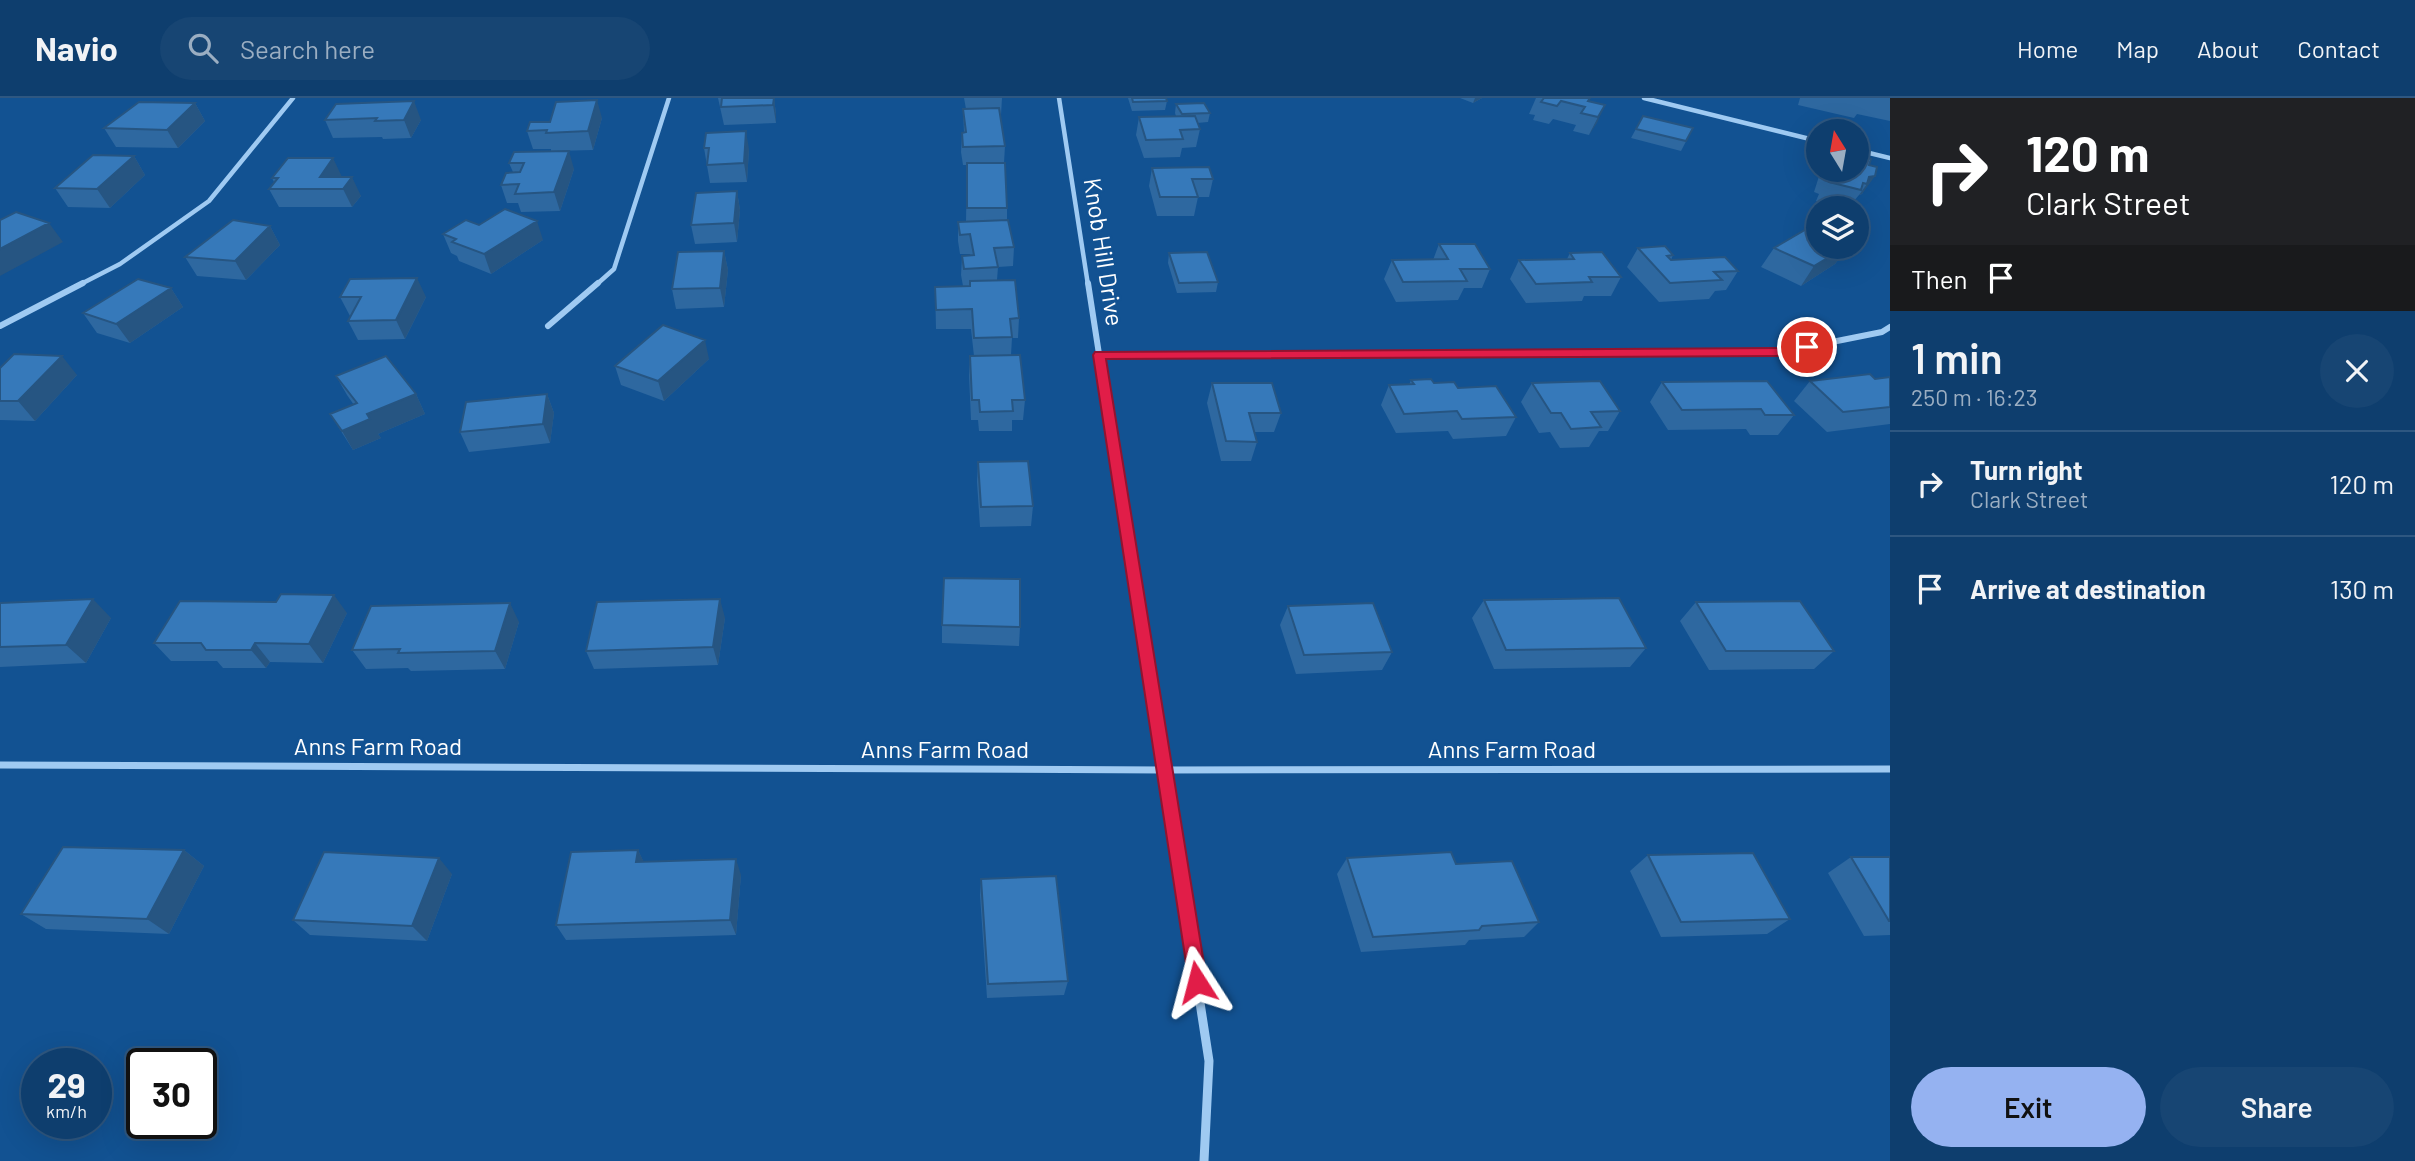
<!DOCTYPE html>
<meta charset="utf-8">
<style>
:root{--surface:#0e3e6e;--page:#174573;--text:#f1f3f6;--muted:#9baec2;--line:#2e5781;--accent:#95b2f1}
body{margin:0;font-family:Barlow,sans-serif;background:var(--page);color:var(--text);height:100vh;display:flex;flex-direction:column;font-size:26px;white-space:nowrap}
*{box-sizing:border-box;margin:0}
p{font-size:23px;color:var(--muted)}
.icon{flex:none;width:38px;height:38px;fill:none;stroke:currentColor;stroke-width:2;stroke-linecap:round;stroke-linejoin:round}
.map{position:relative;flex:1;overflow:hidden}
.details{display:flex;flex-direction:column;background:var(--surface);width:525px}
.details>*{flex:none}
.guide{background:#202124;color:#fff;overflow:hidden}
.needle{width:46px;rotate:349deg}
.buttons{position:absolute;left:1806px;top:21px;display:grid;gap:14px}
.buttons a{display:grid;place-items:center;width:63px;height:63px;border-radius:50%;background:var(--surface);box-shadow:0 7px 28px #0002,0 0 0 2px var(--line);font-size:35px}
.speed{position:absolute;left:21px;top:950px;display:flex;gap:14px;font-size:35px;font-weight:700;text-align:center}
.speed>*{display:grid;place-content:center;width:91px;height:91px;border-radius:50%;background:var(--surface);box-shadow:0 7px 28px #0002,0 0 0 2px var(--line);line-height:1}
.speed small{font-size:18px;font-weight:400}
.speed .limit{border:4px solid #111;border-radius:10px;background:#fff;color:#111}
.pin{position:absolute;display:grid;place-items:center;width:60px;height:60px;color:#fff;margin:-30px;border:4px solid #fff;border-radius:50%;box-shadow:0 2px 7px #0007}
.me{position:absolute;width:77px;margin:-38px;rotate:351deg;stroke-linejoin:round;filter:drop-shadow(0 0 5px #0008)}
.turn{display:flex;align-items:center;gap:24px;height:147px;padding:0 21px;font-size:32px}
.turn .icon{width:91px;height:91px;stroke-width:2.5}
.turn b{display:block;font-size:49px;line-height:60px}
.then{display:flex;align-items:center;height:66px;padding:0 21px;background:#0003;gap:14px;font-size:26px}
.round{display:grid;place-items:center;flex:none;width:74px;height:74px;border-radius:37px;background:var(--page)}
.summary{display:flex;align-items:center;justify-content:space-between;height:119px;padding:0 21px}
h1{font-size:42px;font-weight:600;line-height:52px}
.primary-button{display:flex;gap:14px;margin-top:auto;padding:14px 21px}
.primary-button a{flex:1;height:80px;border-radius:42px;background:var(--accent);color:#111;font-size:28px;font-weight:600;line-height:80px;text-align:center}
.primary-button a+a{background:var(--page);color:var(--text)}
ul{padding:0;list-style:none}
li{display:flex;align-items:center;gap:21px;height:105px;padding:0 21px;border-top:2px solid var(--line)}
li div{flex:1}
li b{display:block;font-size:26px}
li em{font-style:normal}
header{display:flex;align-items:center;gap:42px;box-sizing:border-box;height:98px;padding:0 35px;background:var(--surface);border-bottom:2px solid var(--line)}
header strong{font-size:33px}
nav{display:flex;gap:38px;margin-inline-start:auto;font-size:24px}
.search{width:490px;height:63px;background:var(--page);display:flex;align-items:center;gap:18px;box-sizing:border-box;padding:0 24px;border-radius:38px;color:var(--muted);font-size:26px}
main{display:flex;flex:1;min-height:0}
.map>svg:first-child{display:block}
.lines{fill:none;stroke-linecap:round;stroke-linejoin:round}
.street-far3{stroke:#9fcaf2;stroke-width:4.5}
.street-far2{stroke:#9fcaf2;stroke-width:6}
.street-far1{stroke:#9fcaf2;stroke-width:7}
.street{stroke:#9fcaf2;stroke-width:9}
.wall{fill:#2e68a0}
.shaded-wall{fill:#265582}
.building{fill:#3679ba;stroke:#265582;stroke-width:2}
.route{fill:#e11d48;stroke:#92132f;stroke-width:2}
.labels{text-anchor:middle;stroke-width:5;stroke-linejoin:round;paint-order:stroke}
.street-label{font-size:24px;fill:#fff;stroke:#125292}
</style>
<header>
<strong>Navio</strong>
<div class="search"><svg class="icon" aria-label="search" viewBox="0 0 24 24"><circle cx="10" cy="10" r="6"/><path d="M15 15l6 6"/></svg>Search here</div>
<nav><a>Home</a><a>Map</a><a>About</a><a>Contact</a></nav>
</header>
<main>
<div class="map">
<svg width="1890" height="1063" viewBox="0 0 1890 1063">
<rect width="100%" height="100%" fill="#125292"/>
<g class="lines">
<path class="street-far3" d="M1059,0L1088,187
M1644,0L1818,43
M1857,52L1890,60
M79,187L120,166L209,103L293,0
M596,187L614,171L669,0"/>
<path class="street-far2" d="M1088,185L1124,418
M0,228L83,185
M548,228L598,185
M1100,257L1782,254L1882,234L1890,229"/>
<path class="street-far1" d="M1124,417L1169,706
M0,667L1164,672L1890,671"/>
<path class="street" d="M1169,704L1209,963L1204,1063"/>
</g>
<path class="wall" d="M718,0H774L776,16V25L724,27Z
M964,0H1002L1001,17H1000L1005,48L1004,65L1007,110V122L1014,149L1013,168L998,169L997,182L1019,220L1018,240H1012L1011,257L1025,302L1023,322H1012V333H979L978,322H971L969,277L970,258H974L971,231H936L935,189L963,188L961,177L962,158H970V156H960L958,143V124L966,123L967,67H963L961,54L962,35H964L963,11H966Z
M1128,0H1166L1167,3L1165,12L1132,13Z
M1460,0H1482L1473,5Z
M1536,0H1590L1589,3L1605,7L1589,37L1573,33L1576,27L1553,21L1549,26L1533,22L1535,17L1529,16Z
M1800,0H1890V23L1857,16L1854,20L1798,7Z
M195,5L205,23L178,50L116,49L104,30Z
M336,6L421,22L411,40L383,41L382,39L333,40L325,22Z
M1176,6L1210,15L1208,24L1197,25L1200,31L1196,49L1182,50L1180,59L1144,60L1136,37L1139,19L1176,18L1175,15Z
M1643,18L1693,30L1681,53L1631,40Z
M602,20L593,52L553,53L574,71L560,113L521,114L518,105H507L501,87L513,74L509,65L551,53V51H533L527,33L550,24Z
M704,50L749,51L747,84L710,85Z
M134,58L145,77L110,110L68,109L55,90Z
M1869,67L1877,69L1862,96L1859,97L1848,110L1816,103L1819,96L1814,94L1821,72H1857Z
M1152,70L1213,81L1209,99H1198L1194,118H1157L1149,88Z
M342,79L361,98L352,109H279L269,91L274,84L272,80Z
M737,93L740,112L737,144L695,146L691,127Z
M479,127L543,142L491,176L459,163L457,158L451,155L443,136Z
M270,128L280,147L246,182L197,178L185,159Z
M1439,146L1490,171L1482,190H1464L1458,202L1396,204L1384,181L1392,162H1433Z
M1848,149L1835,166L1801,188L1761,169L1774,150Z
M1638,150L1673,157L1671,162L1738,173L1726,192L1715,193L1709,201L1659,204L1627,169Z
M724,153L728,172L724,209L676,211L672,191Z
M1169,155L1218,184L1216,194L1177,195L1168,165Z
M1570,155L1621,179L1611,198H1584L1582,203L1526,205L1510,181L1519,162L1567,161Z
M171,190L183,209L130,245L97,235L83,215Z
M340,199H426L405,241L358,242L348,223L351,218H350Z
M709,261L664,303L621,287L615,268Z
M0,270L77,277L35,323L0,322Z
M336,278L416,296L425,316L378,336L381,340L353,352L330,316L354,307L347,297Z
M1890,279V326L1827,334L1794,303L1810,283L1875,281Z
M1411,282L1458,290L1516,319L1506,338L1453,341L1448,333L1396,335L1381,307L1389,287H1409Z
M1662,284L1794,317L1778,337H1750L1746,331L1668,332L1650,304Z
M1212,285L1281,315L1274,334H1254L1257,344L1251,363H1221L1207,305Z
M1532,285L1620,313L1608,333H1599L1589,349L1560,350L1550,334L1539,335L1521,304Z
M547,296L554,315L550,345L469,354L460,334Z
M978,364L1033,408L1031,428L980,429L977,384Z
M1484,502L1646,550L1630,569L1494,571L1472,520Z
M1696,504L1834,553L1814,571L1709,572L1680,523Z
M0,505L111,520L86,565L0,569Z
M1288,508L1392,554L1382,572L1296,576L1280,527Z
M347,515L323,565L270,564L266,570H223L217,563H171L154,545Z
M725,520L718,567L594,571L586,553Z
M519,524L505,571L411,573L408,570L366,571L352,552Z
M942,527L1020,529L1019,548L942,545Z
M184,752L204,768L169,836L46,831L21,816Z
M638,752L643,763L741,777L736,837L566,842L556,827Z
M1648,757L1790,821L1767,836L1661,839L1630,773Z
M1851,759H1890V837L1864,838L1828,775Z
M1347,760L1456,766L1539,824L1524,839L1469,842L1465,847L1361,854L1337,776Z
M452,776L427,843L310,837L293,822Z
M981,781L1068,883L1064,897L987,900L980,797Z"/>
<path class="shaded-wall" d="M774,0L776,16V25L773,7Z
M1475,0H1482L1473,5Z
M597,2L602,20L593,52L588,33Z
M414,3L421,22L411,40L404,22Z
M195,5L205,23L178,50L167,32Z
M1605,7L1597,25L1589,37L1598,19Z
M746,33L749,51L747,84L744,65Z
M569,53L574,71L560,113L554,94Z
M134,58L145,77L110,110L97,91Z
M333,60L342,79H320Z
M1875,78L1862,96L1859,97L1867,86L1869,79Z
M352,79L361,98L352,109L343,91Z
M737,93L740,112L737,144L734,125Z
M537,123L543,142L491,176L484,156Z
M49,125L63,144L0,178V151Z
M270,128L280,147L246,182L235,163Z
M1846,149H1848L1835,166L1801,188L1814,168Z
M724,153L728,172L724,209L720,190Z
M417,180L426,199L405,241L396,222Z
M171,190L183,209L130,245L116,226Z
M705,242L709,261L664,303L658,283Z
M62,258L77,277L35,323L18,303Z
M416,296L425,316L378,336L381,340L353,352L342,333L367,316Z
M547,296L554,315L550,345L543,326Z
M334,497L347,515L323,565L309,546Z
M93,501L111,520L86,565L66,547Z
M720,501L725,520L718,567L713,549Z
M510,505L519,524L505,571L495,553Z
M255,545L270,564L266,570L251,552Z
M184,752L204,768L169,836L147,821Z
M638,752L646,768L636,764Z
M439,760L452,776L427,843L412,828Z
M736,761L741,777L736,837L730,822Z"/>
<path class="building" d="M722,0H774L773,7L721,9Z
M1132,0H1166L1167,3L1133,4Z
M1544,0H1590L1588,3L1605,7L1598,19L1581,15L1585,9L1561,3L1557,8L1541,4Z
M597,2L588,33L546,35L547,32L527,33L530,24H550L556,4Z
M414,3L404,22L375,23L377,20L325,22L336,6Z
M139,4L195,5L167,32L104,30Z
M1204,5L1210,15L1182,16L1176,6Z
M999,10L1005,48L963,49L962,35L966,34L963,11Z
M1195,18L1200,31L1180,32L1183,41L1146,42L1139,19Z
M1643,18L1693,30L1686,43L1636,31Z
M746,33L744,65L707,67L709,50H704L706,35Z
M569,53L554,94L515,96L519,86L501,87L506,75L520,74L524,65H509L514,54Z
M93,57L134,58L97,91L55,90Z
M1857,58L1871,61L1869,67L1877,69L1875,78L1869,79L1867,86L1863,85L1861,92L1829,84L1831,78L1827,75L1828,72H1857Z
M288,60H333L320,79H352L343,91H269L278,80H272Z
M967,65H1005L1007,110H967Z
M1209,69L1213,81H1192L1198,99H1160L1152,70Z
M737,93L734,125L691,127L696,95Z
M505,111L537,123L484,156L452,144L456,141L443,136L466,122L479,127Z
M16,114L49,125L0,151V122Z
M233,122L270,128L235,163L185,159Z
M1008,122L1014,149L994,150L998,169L964,171L962,158L974,157L970,136L960,137L958,124Z
M1810,129L1818,133V149H1846L1814,168L1774,150Z
M1439,146H1475L1490,171H1460L1467,183L1403,184L1392,162L1448,161Z
M1665,148L1673,157L1667,158L1671,162L1725,159L1738,173L1714,174L1722,182L1670,185L1638,150Z
M724,153L720,190L672,191L678,154Z
M1207,154L1218,184L1179,185L1169,155Z
M1602,154L1621,179H1589L1592,184L1536,186L1519,162L1574,161L1570,155Z
M417,180L396,222L348,223L361,199H340L350,181Z
M138,181L171,190L116,226L83,215Z
M1015,182L1019,220L1010,221L1012,239L974,240L972,211L936,212L935,189L970,188V183Z
M663,227L705,242L658,283L615,268Z
M14,256L62,258L18,303H0V270Z
M1020,257L1025,302H1012L1013,313L980,314L979,302H972L970,258Z
M386,258L416,296L367,316L370,321L342,333L330,316L357,305L336,278Z
M1870,276L1875,281L1890,279V309L1843,314L1810,283Z
M1431,281L1434,285L1454,284L1458,290L1496,288L1516,319L1462,321L1457,313L1404,316L1389,287L1414,286L1411,282Z
M1600,283L1620,313L1591,314L1601,329L1571,331L1561,315H1551L1532,285Z
M1767,283L1794,317H1765L1761,311L1682,312L1662,284Z
M1212,285H1272L1281,315H1249L1257,344L1226,343Z
M547,296L543,326L460,334L466,304Z
M1028,363L1033,408L981,409L978,364Z
M944,480L1020,481V529L942,527Z
M281,496L334,497L309,546L255,545L251,552H206L201,545H154L180,503L276,504Z
M1619,500L1646,550L1506,552L1484,502Z
M93,501L66,547L0,549V505Z
M720,501L713,549L586,553L597,504Z
M1800,503L1834,553H1726L1696,504Z
M510,505L495,553L398,555L400,551L352,552L371,508Z
M1373,505L1392,554L1304,557L1288,508Z
M63,749L184,752L147,821L21,816Z
M638,752L636,764L736,761L730,822L556,827L571,754Z
M324,754L439,760L412,828L293,822Z
M1451,754L1456,766L1512,763L1539,824L1482,828L1479,832L1373,839L1347,760Z
M1753,755L1790,821L1681,824L1648,757Z
M1851,759H1890V823H1889Z
M1056,778L1068,883L988,886L981,781Z"/>
<path class="route" d="M1807,245L1811,246V252L1782,258L1106,261L1207,884L1204,891L1197,894L1190,891L1093,257L1095,254L1782,250Z"/>
<g class="labels">
<g class="street-label">
<text transform="translate(1103 154) rotate(81)" y="8">Knob Hill Drive</text>
<text x="378" y="657">Anns Farm Road</text>
<text x="945" y="660">Anns Farm Road</text>
<text x="1512" y="660">Anns Farm Road</text>
</g>
</g>
</svg>
<div class="buttons">
<a><svg class="needle" viewBox="-14 -14 28 28"><path d="M0-13l5 13h-10z" fill="#e53935"/><path d="M0 13l5-13h-10z" fill="#9baec2"/></svg></a>
<a><svg class="icon" aria-label="layers" viewBox="0 0 24 24"><path d="M12 4l9 5-9 5-9-5zM3 14l9 5 9-5"/></svg></a>
</div>
<div class="speed"><div>29<small>km/h</small></div><div class="limit">30</div></div>
<div class="pin" style="left:1807px;top:249px;background:#d93025"><svg class="icon" aria-label="arrive" viewBox="0 0 24 24"><path d="M6 21V4h12l-3 4 3 4H6"/></svg></div>
<svg class="me" style="left:1197px;top:884px" viewBox="-20 -20 40 40"><path d="M0-17L14 15 0 8-14 15z" fill="#e11d48" stroke="#fff" stroke-width="4"/></svg>
</div>
<section class="details">
<div class="guide">
<div class="turn"><svg class="icon" aria-label="right" viewBox="0 0 24 24"><path d="M7 20v-9h11M14 6l5 5-5 5"/></svg><div><b>120 m</b>Clark Street</div></div>
<div class="then">Then<svg class="icon" aria-label="arrive" viewBox="0 0 24 24"><path d="M6 21V4h12l-3 4 3 4H6"/></svg></div>
</div>
<div class="summary"><div><h1>1 min</h1><p>250 m · 16:23</p></div><a class="round"><svg class="icon" aria-label="close" viewBox="0 0 24 24"><path d="M6 6l12 12M18 6L6 18"/></svg></a></div>
<ul>
<li><svg class="icon" aria-label="right" viewBox="0 0 24 24"><path d="M7 20v-9h11M14 6l5 5-5 5"/></svg><div><b>Turn right</b><p>Clark Street</p></div><em>120 m</em></li>
<li><svg class="icon" aria-label="arrive" viewBox="0 0 24 24"><path d="M6 21V4h12l-3 4 3 4H6"/></svg><div><b>Arrive at destination</b></div><em>130 m</em></li>
</ul>
<div class="primary-button"><a>Exit</a><a>Share</a></div>
</section>
</main>
